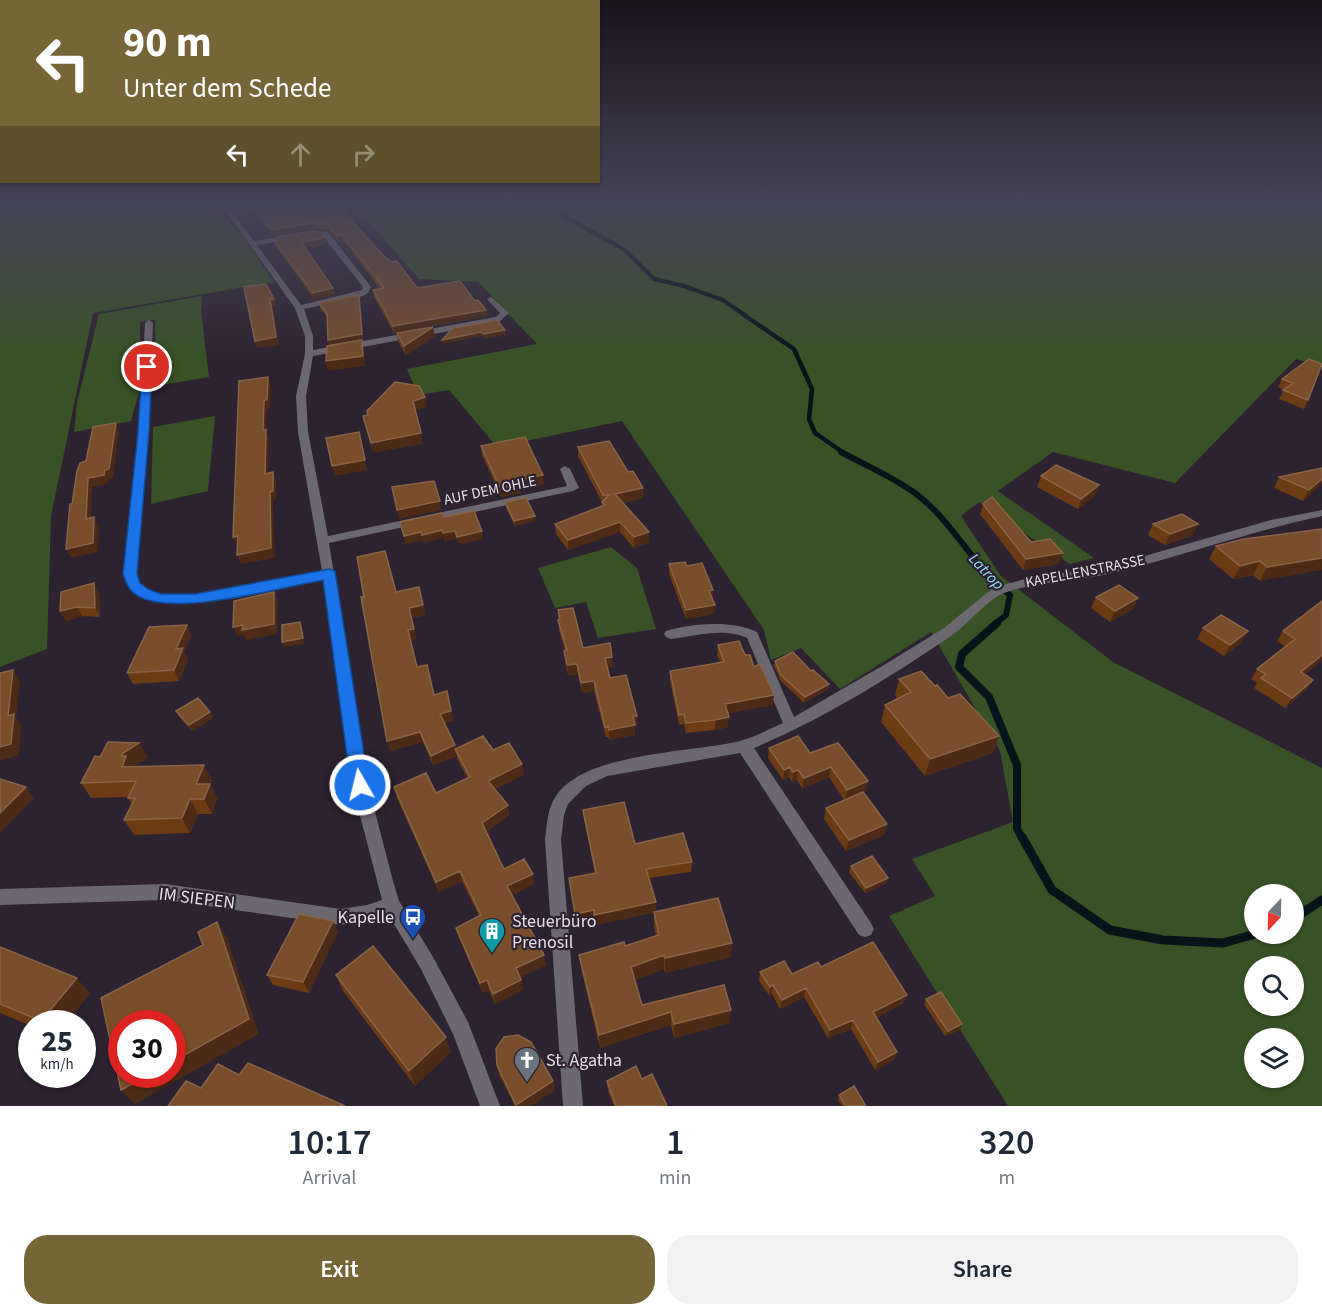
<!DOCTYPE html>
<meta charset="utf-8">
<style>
:root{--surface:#fff;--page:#f2f2f3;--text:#1f2937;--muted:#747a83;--accent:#766536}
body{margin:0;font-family:"Source Sans 3",sans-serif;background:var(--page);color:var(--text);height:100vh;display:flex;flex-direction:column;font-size:22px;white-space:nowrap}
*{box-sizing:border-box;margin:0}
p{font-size:20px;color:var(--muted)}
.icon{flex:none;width:33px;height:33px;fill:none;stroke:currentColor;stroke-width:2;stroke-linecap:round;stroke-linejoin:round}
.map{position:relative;height:1106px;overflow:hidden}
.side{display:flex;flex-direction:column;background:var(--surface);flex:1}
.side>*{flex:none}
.top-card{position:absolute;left:0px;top:0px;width:600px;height:183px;box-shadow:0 2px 4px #0004;background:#766536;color:#fff;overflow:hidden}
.needle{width:39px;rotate:202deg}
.fabs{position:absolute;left:1244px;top:884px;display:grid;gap:12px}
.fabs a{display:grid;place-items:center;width:60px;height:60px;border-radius:50%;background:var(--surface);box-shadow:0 2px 4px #0004;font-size:30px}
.speed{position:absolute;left:18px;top:1010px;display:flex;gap:12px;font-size:30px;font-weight:700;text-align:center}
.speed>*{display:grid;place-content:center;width:78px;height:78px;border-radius:50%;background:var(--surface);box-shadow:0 2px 4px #0004;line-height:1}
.speed small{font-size:15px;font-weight:400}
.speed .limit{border:9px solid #d22;background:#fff;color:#111}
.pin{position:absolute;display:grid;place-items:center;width:51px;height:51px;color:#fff;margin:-26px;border:3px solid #fff;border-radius:50%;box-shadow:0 2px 6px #0007}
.me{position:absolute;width:66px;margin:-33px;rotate:352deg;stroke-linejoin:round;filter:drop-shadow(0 0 4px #0008)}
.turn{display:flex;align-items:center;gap:21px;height:126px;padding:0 24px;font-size:27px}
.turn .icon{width:78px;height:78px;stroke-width:2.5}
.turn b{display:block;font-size:42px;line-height:51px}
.lanes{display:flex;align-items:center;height:57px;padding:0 24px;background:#0003;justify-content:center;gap:30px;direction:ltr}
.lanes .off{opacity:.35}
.eta{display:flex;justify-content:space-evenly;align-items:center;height:102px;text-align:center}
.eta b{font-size:36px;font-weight:600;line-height:42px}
.cta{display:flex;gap:12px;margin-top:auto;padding:12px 24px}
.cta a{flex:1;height:69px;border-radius:24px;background:var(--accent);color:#fff;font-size:24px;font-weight:600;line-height:69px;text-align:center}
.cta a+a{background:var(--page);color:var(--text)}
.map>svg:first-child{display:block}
.green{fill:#385225;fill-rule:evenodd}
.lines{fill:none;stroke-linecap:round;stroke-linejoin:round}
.stream-far4{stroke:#06141a;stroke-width:4}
.stream-far3{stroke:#06141a;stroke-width:4.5}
.stream-far2{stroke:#06141a;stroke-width:6}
.stream-far1{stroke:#06141a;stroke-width:8}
.stream{stroke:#06141a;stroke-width:9}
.minor{fill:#6b6870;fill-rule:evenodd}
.wall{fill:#6b3b13}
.shaded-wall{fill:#4d2a15}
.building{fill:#784d2a;stroke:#896347;stroke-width:1.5}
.route{fill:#1a73e8;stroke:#114b97;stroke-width:1.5}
.labels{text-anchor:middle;stroke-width:4.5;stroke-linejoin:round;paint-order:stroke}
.street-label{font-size:15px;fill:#e4dde6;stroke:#2d2230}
.water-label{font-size:16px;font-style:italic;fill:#8edbf7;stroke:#2d2230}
.near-street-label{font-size:18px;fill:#e4dde6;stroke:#2d2230}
.near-poi-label{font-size:18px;fill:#e4dde6;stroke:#2d2230;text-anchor:start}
</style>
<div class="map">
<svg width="1322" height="1106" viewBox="0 0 1322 1106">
<rect width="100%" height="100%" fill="#2d2230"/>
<path class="green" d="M0,206H212L242,235L274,282L93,313L51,516L47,649L0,667Z
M319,206H1322V367L1296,359L1175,483L1053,452L998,491L1094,558L1070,564L979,502L961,516L1001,576L1113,662L1322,768V1106H1008L889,916L935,896L912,859L1013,822L1000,751L931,632L840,689L801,648L771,660L764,630L622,421L497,447L449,390L418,395L407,369L537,344L478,282L419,279L356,207L327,213ZM1254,894H1293V933H1254ZM1254,966H1293V1005H1254ZM1254,1038H1293V1077H1254Z
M202,296L201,311L209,377L156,386L155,320L140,322V389L131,421L74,432L77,402L99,314Z
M215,416L208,491L151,504L153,427Z
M611,547L637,568L656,629L598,638L586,602L555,608L538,568Z"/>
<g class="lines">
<path class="stream-far4" d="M552,206L562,215L625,250L654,279L684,286L723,300L746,316"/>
<path class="stream-far3" d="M744,315L794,349L812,389L809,419L815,433L844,453"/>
<path class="stream-far2" d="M841,452C865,465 893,477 915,493C953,521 973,567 1010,595L1006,615L995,624"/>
<path class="stream-far1" d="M997,623L962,654L959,667L989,697L1017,765V829L1023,839"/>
<path class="stream" d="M1022,837L1052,890L1110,930L1163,940L1223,943L1259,933
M1293,919L1322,900"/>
<path class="minor" d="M222,206H228L254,241L314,231L328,232L371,287L368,293L363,296L304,309L313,336V350L496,317L500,313L487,299L491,297L509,313L499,322L313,356L306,396L308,432L328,536L567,486L560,469L565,466L570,469L579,488L573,491L329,543L368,785L393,881L399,901L433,957L468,1022L500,1106H480L453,1034L421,969L388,914L367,921L341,925L165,900L0,905V889L165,884L341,909L367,905L382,900L352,785L324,579L195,603H160L139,595L130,588L124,574L139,432L145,323L149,320L153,323L149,432L136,574L139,583L147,589L161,595H195L322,571L298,432L296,396L305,354V336L295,308ZM314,235L323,236L363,287L362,290L301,305L257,245Z
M1322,510V516C1252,531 1185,555 1116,572C1079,582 1040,580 1004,593C988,599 967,625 951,636C889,678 823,719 754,748L871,923L874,929L871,935L865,937L859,935L740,753L607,776L586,786L568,804L564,815L561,840L583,1106H563L545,840C547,825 547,809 556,796C585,752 691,753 740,741C755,737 769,729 783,723L747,638C725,627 694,636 671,639L666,637L664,634L666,631C692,623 732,620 757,632L794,717L889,662L944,628L993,588L1029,578L1113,565L1271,520Z"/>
</g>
<path class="wall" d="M243,206H323L328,214L381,253L417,288L487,316L394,333L374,297L373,290L380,289L343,241L339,242L328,230L314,229L273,236L255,211L248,212Z
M277,237L325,238L326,244L305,248L335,294L314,299L276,247L274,241H278Z
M359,295L363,339L329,345L328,340L327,317L320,308L319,303Z
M433,327L435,336L406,355L399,343L397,333Z
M1309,359L1308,400L1304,409L1279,399L1284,390L1278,387L1282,379Z
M481,446L544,484L521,489V493L501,497L482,455Z
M578,447L628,472L643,488V498L622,503L649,542L634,548L620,532L568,550L556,534L555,524L602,506V502L578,456Z
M1322,468L1303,501L1274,488L1279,477Z
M1041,476L1095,496L1078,509L1037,487Z
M505,502L535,521L515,526L506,508Z
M983,504L1031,542L1059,564L1023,570L980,514Z
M1153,524L1193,535L1165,545L1148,535Z
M1322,529L1260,581L1253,575L1233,579L1209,559L1216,546Z
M669,564L687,566L713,599L714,614L686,619L669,574Z
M419,587L425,615L411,618L416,639L410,640L417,667L434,695L454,721L444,723L456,748L493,750L524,775L495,789L509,815L486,832L504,869L534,884L512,895L546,965L520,977L523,990L495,1004L489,990L483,993L459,938L456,928L479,916L462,881L439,892L397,798L394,787L436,793L468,779L457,759V756L433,765L423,742L390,751L364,597L396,592Z
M99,593L100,617L82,616L66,621L60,611Z
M1096,597L1138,598L1133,609L1110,622L1091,608Z
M1322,601V660L1305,674L1313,680L1306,690L1285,708L1254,688L1257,683L1251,679L1257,669L1285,647L1277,641L1283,631Z
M558,610L583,648L613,667L607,668L610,678L637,726H635V735L609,740L608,737H606L594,691L582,693L578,674L568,675L565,661L564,651H565L559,630Z
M187,625L191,636L184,652L188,659L179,681L133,684L127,673Z
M1203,628L1242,642L1224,656L1197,639Z
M718,645L745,655L754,667L773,705L728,713V727L715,730L686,733L684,724L679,725L670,681V671L720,662L717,655Z
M775,661L811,671L829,684L828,689L804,703L781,681L774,666Z
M899,679L935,686L948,698L993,753L925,776L881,722L885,705L898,698L895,695Z
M176,711L213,718L192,731L179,717Z
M139,743L148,758L134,766L212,780L210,784L217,798L212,814H198L190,833L134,835L124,820L132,804L128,798V797L91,798L81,783L100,757Z
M769,748L810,753L868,781L866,791L863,792L887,824L884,835L846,851L824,819L826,808L844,800L829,777L802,788L797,780L792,782L789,777L783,780L768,758Z
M583,810L635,844L692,862L691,872L649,878L656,902V912L595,925V920L576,924L569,878L595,873L584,820Z
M851,866L886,883L865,893L849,872Z
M654,912L731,957L665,973L664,969L635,980L642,1005L730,1023L674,1038L671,1025L600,1048L581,969L579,955L625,946L656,936L654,927Z
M338,931L309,993L273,985L267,975Z
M0,947L90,993L66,1023H32V1026L0,1013Z
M821,967L904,1003L876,1018L894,1060L875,1070L851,1029L828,1038L804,997L780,1009L772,994L769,995L759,981L760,972L792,974Z
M336,975L451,1052L415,1086L343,991Z
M926,999L960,1030L945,1036L924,1004Z
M497,1065L553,1081L555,1090L531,1106H515L499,1075Z
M642,1079L667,1106H614L608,1091L607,1081Z
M839,1095L865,1106H842L838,1100Z"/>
<path class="shaded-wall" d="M253,206L255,211L248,212L246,207Z
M312,223L314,229L273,236L271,230Z
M342,235L343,241L339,242L337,236Z
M325,238L326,244L303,249L301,242Z
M333,288L335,294L314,299L313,293Z
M359,295L363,339L329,345L328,340Z
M270,299H274L276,306L273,307L279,345L257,348L255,341Z
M486,310L487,316L394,333L393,326Z
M433,327L435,336L406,355L404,346Z
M505,330V335L484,339L483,334Z
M481,332L482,336L443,344L442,340Z
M362,340L364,349L365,366L328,371L326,361Z
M268,377L271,385L270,408L267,410L266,439L263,430L264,401Z
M425,397L427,407L415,411L413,401Z
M116,423L119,432L113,478L109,479L108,484L92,487L91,528L86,519L88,478Z
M266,430L269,438L268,482L265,474Z
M359,432L367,470L335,476L332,466Z
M421,433L423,444L373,453L371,443Z
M273,472L276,481V500L273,501L275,558L241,564L237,555Z
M543,475L544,484L521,489V493L501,497L500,488L518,480Z
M1322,479V484L1303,501L1309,490Z
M1099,485L1095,496L1078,509L1081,499Z
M643,488V498L615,504V494Z
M440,501L441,510L399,519L397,510Z
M535,516V521L515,526L514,521Z
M94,517L99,526L98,552L71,558L66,549Z
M620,522V532L568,550V540Z
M1198,524L1193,535L1165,545L1170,534Z
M442,530L443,538L423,543L422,535Z
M455,531L457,539L444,541L443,533Z
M482,531L483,539L459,545L457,537Z
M421,532L423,540L405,544L404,536Z
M649,532V542L634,548V537Z
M238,536L241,545L237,546L233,537Z
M1063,553L1059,564L1023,570L1026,559Z
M1322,558V570L1260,581L1267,567Z
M1260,561L1253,575L1233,579L1240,566Z
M94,583L99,593L100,617L95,608Z
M713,590V599L708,600L709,591Z
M274,592L278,601L277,634L246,640L244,635L237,636L233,627Z
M1138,598L1133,609L1110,622L1115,611Z
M423,605L425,615L411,618L409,608Z
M715,605L714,614L686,619V610Z
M77,607L82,616L66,621L60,611Z
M300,622L302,627L304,644L284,647L282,642Z
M187,625L191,636L184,652L188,659L179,681L174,670L176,649Z
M414,629L416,639L410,640L408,630Z
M1248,631L1242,642L1224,656L1230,645Z
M1322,655V660L1295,683L1301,672Z
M612,657L613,667L605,668V658Z
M577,664L578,674L568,675L567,665Z
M13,670L20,681L16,718L21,725L19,755L0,761V747L8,716Z
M1313,680L1306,690L1285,708L1292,698Z
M594,681V691L582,693L581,683Z
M829,684L828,689L804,703L805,697Z
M774,695L773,705L724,714L725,704Z
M451,711L454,721L442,724L440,714Z
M210,712L213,718L192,731L189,725Z
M633,716H637V726H635V735L609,740V730Z
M729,717L728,727L715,730V720Z
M420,732L423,742L390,751L387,741Z
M999,736L993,753L925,776L930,759Z
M139,743L148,758L133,767H122L121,756L123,753Z
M455,745L457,756L433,765L431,756Z
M522,764L524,775L490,791L488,781Z
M204,765L212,780L210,784L217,798L212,814L196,784Z
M790,767L789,777L783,780L784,770Z
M831,767L829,777L802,788L804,778Z
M798,770L797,780L792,782L793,772Z
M868,781L866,791L845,800L847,790Z
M26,787L34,798L0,833V813Z
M190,799L198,814L190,833L182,818Z
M508,805L509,815L484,833L482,823Z
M887,824L884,835L846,851L849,840Z
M460,871L462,881L439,892L436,882Z
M533,874L534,884L509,897L507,886Z
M888,878L886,883L865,893L866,888Z
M656,902V912L595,925L594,915Z
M594,910L595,920L576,924L575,914Z
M333,921L338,931L309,993L303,982Z
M217,922L227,938L259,1034L135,1104L121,1090L150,1074H172V1062Z
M732,943L731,957L665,973V958Z
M544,955L546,965L518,978L516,968Z
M664,955V969L632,981L631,967Z
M77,978L90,993L66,1023H43L41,1021Z
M487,980L489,990L483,993L480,983Z
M521,980L523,990L495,1004L493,994Z
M773,985L772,994L769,995L770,987Z
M806,988L804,997L780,1009L782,1000Z
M907,995L904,1003L870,1021L873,1012Z
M731,1010L730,1023L674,1038V1024Z
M671,1012V1025L600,1048L599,1035Z
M853,1020L851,1029L828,1038L830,1030Z
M962,1024L960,1030L945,1036L948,1031Z
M446,1037L451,1052L415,1086L409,1071Z
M897,1052L894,1060L875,1070L878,1062Z
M553,1081L555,1090L531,1106H517L516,1105Z"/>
<path class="building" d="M253,206H323L328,214L343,211L381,253L391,262L397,261L417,288L460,281L475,301L478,300L486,310L393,326L373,290L384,288L342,235L337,236L327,224L312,223L271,230Z
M313,231L320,232L325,238L301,242L333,288L313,293L274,241L279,240L277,237Z
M266,284L274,299H270L276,337L255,341L244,287Z
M359,295L362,334L328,340L327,314L319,303Z
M497,320L505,330L483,334L481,332L442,340L453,328Z
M433,327L404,346L397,333Z
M362,340L363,356L326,361L327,346Z
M1309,359L1322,364L1308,400L1283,390L1293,383L1282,379Z
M268,377L267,399L264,401L263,430H266L265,474L273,472V491L270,492L271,548L237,555L238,536L233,537L239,381Z
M395,382L419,386L425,397L413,401L421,433L371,443L363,416L368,415L367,411Z
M116,423L109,469L105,470L104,475L88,478L86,519L94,517L93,543L66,549L70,504H72L77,471L80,463L86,461L93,427Z
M359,432L365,460L332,466L326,438Z
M525,437L543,475L518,480L520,484L500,488L481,446Z
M609,441L628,472L633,471L643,488L615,494L649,532L634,537L620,522L568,540L555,524L605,505L602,502L609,495H603L578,447Z
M1056,465L1099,485L1081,499L1041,476Z
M1322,468V479L1309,490L1279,477Z
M434,481L440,501L397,510L392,487Z
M992,497L1031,542L1050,539L1063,553L1026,559L983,504Z
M526,498L535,516L514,521L505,502Z
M474,511L482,531L457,537L455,531L443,533L442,530L422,535L421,532L404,536L400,522L443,513L444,517Z
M1182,514L1198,524L1170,534L1153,524Z
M1322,529V558L1267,567L1260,561L1240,566L1216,546L1244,539Z
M385,551L396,592L419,587L423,605L409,608L414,629L408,630L417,667L427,665L434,695L447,691L451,711L440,714L455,745L431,756L420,732L387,741L361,597H364L357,557Z
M685,562L687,566L702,563L713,590L709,591L715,605L686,610L669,564Z
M94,583L95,608L77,607L60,611L61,592Z
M1119,585L1138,598L1115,611L1096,597Z
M274,592V624L242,630L243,625L233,627L234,601Z
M1322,601V655L1301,672L1313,680L1292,698L1261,678L1266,674L1257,669L1295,639L1283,631Z
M573,608L583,648L610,643L612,657L605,658L610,678L626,675L637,716H633L635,725L609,730L608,726L605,727L594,681L581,683L577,664L567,665L564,651L567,650L558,620L560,619L558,610Z
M1221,615L1248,631L1230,645L1203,628Z
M300,622L303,638L282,642V625Z
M187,625L176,649L183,648L174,670L127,673L149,627Z
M739,641L745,655H750L754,667L760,664L774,695L725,704L729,717L715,720L686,723L684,714L679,715L670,671L724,662L718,645Z
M793,652L811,671L813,670L829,684L805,697L781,675L775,661Z
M13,670L8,716L14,714L11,744L0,747V673Z
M921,671L935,686L937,685L948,698L960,694L999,736L930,759L885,705L911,692L899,679Z
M198,698L210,712L189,725L176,711Z
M483,736L493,750L509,743L522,764L488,781L508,805L482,823L504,869L524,859L533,874L507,886L544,955L516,968L521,980L493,994L487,980L480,983L456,928L481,915L460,871L436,882L394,787L426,773L436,793L470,777L455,749Z
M798,736L810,753L838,743L868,781L847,790L831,767L804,778L798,770L793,772L790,767L784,770L769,748Z
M108,742L139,743L123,753L121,756H126L122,767L204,765L196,784H210L204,799H190L182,818L124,820L135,798H128L136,781L81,783L95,756L100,757Z
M0,779L26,787L0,813Z
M863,792L887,824L849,840L826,808Z
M624,802L635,844L683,833L692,862L646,869L656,902L594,915V910L575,914L569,878L596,873L583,810Z
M872,856L888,878L866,888L851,866Z
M718,898L732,943L665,958L664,955L631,967L642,1005L724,985L731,1010L674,1024L671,1012L599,1035L579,955L624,942L625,946L659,935L654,912Z
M299,914L333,921L303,982L267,975Z
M217,922L249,1019L172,1062V1023H122V1074H150L121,1090L101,998L203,945L198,932Z
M873,942L907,995L873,1012L897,1052L878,1062L853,1020L830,1030L806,988L782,1000L773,985L770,987L760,972L784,961L792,974L818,962L821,967Z
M373,946L446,1037L409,1071L336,975Z
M0,947L77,978L41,1021L0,1004Z
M941,992L962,1024L948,1031L926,999Z
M518,1035L531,1042L553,1081L516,1105L497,1065L496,1049L504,1037Z
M248,1063L345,1106H168L186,1081L201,1088L218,1064L239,1075Z
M636,1066L642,1079L652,1074L667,1106H616L607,1081Z
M854,1086L866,1106H846L839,1095Z"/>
<linearGradient id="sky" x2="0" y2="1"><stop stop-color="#19131a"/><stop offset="0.57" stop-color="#464459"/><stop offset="1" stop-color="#464459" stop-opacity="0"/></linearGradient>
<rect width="1322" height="361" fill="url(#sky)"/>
<path class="route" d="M147,364L152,367L149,432L137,574L140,583L148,589L161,594H195L330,569L335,571L369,785L367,790L360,792L354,790L351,785L323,580C280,588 175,617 138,596C129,591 126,583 123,574L138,432L142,367Z"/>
<defs>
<g id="bus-pin" transform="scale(1.35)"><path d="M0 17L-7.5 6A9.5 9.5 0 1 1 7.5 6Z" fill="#1a4fb4" stroke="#2d2230"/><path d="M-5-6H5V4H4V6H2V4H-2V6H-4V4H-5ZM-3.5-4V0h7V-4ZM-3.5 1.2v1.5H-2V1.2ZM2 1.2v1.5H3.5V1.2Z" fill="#fff"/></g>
<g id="building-pin" transform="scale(1.35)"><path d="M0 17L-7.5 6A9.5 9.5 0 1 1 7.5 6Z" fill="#0f9aa8" stroke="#2d2230"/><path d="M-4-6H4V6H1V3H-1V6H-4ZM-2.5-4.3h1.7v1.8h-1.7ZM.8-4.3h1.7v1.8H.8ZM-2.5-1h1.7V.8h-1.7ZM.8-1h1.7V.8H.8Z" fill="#fff"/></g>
<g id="church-pin" transform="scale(1.35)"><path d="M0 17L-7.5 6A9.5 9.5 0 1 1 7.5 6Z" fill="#6b7280" stroke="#2d2230"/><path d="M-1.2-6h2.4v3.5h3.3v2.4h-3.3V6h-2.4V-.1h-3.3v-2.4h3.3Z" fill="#fff"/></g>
</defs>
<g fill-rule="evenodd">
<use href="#bus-pin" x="413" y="917"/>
<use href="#building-pin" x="492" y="931"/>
<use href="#church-pin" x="527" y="1060"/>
</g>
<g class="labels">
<g class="street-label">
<text transform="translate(490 490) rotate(-12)" y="5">AUF DEM OHLE</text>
<text transform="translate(1085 571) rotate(-11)" y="5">KAPELLENSTRASSE</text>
</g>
<g class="water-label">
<text transform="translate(987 571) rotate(47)" y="6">Latrop</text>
</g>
<g class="near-street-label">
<text transform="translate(197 898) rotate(7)" y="6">IM SIEPEN</text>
</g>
<g class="near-poi-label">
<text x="394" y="923" text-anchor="end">Kapelle</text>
<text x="512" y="927">Steuerbüro<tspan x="512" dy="21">Prenosil</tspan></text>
<text x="546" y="1066">St. Agatha</text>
</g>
</g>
</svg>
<div class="fabs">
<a><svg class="needle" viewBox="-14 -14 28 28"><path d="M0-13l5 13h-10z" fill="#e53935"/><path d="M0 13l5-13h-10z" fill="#747a83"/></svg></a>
<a><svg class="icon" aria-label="search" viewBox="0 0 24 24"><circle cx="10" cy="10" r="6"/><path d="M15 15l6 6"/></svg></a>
<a><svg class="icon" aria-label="layers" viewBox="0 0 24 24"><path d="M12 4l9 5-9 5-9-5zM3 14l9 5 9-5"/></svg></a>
</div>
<div class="speed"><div>25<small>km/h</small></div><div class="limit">30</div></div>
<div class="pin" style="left:147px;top:367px;background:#d93025"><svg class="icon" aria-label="arrive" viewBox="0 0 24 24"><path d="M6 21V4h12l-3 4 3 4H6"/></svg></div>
<svg class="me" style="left:360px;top:785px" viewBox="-20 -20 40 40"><circle r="17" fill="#1a73e8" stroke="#fff" stroke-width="3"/><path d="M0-11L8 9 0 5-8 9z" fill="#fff"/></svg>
<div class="top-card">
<div class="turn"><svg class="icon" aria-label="left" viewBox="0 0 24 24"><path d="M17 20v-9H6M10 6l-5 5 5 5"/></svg><div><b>90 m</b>Unter dem Schede</div></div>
<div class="lanes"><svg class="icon" aria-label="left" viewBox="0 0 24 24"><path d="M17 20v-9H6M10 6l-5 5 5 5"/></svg><svg class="icon off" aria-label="ahead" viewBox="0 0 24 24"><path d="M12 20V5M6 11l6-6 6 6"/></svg><svg class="icon off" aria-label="right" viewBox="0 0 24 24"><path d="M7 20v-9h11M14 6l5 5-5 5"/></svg></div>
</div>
</div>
<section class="side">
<div class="eta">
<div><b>10:17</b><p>Arrival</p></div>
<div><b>1</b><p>min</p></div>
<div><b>320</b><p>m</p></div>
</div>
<div class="cta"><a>Exit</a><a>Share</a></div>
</section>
